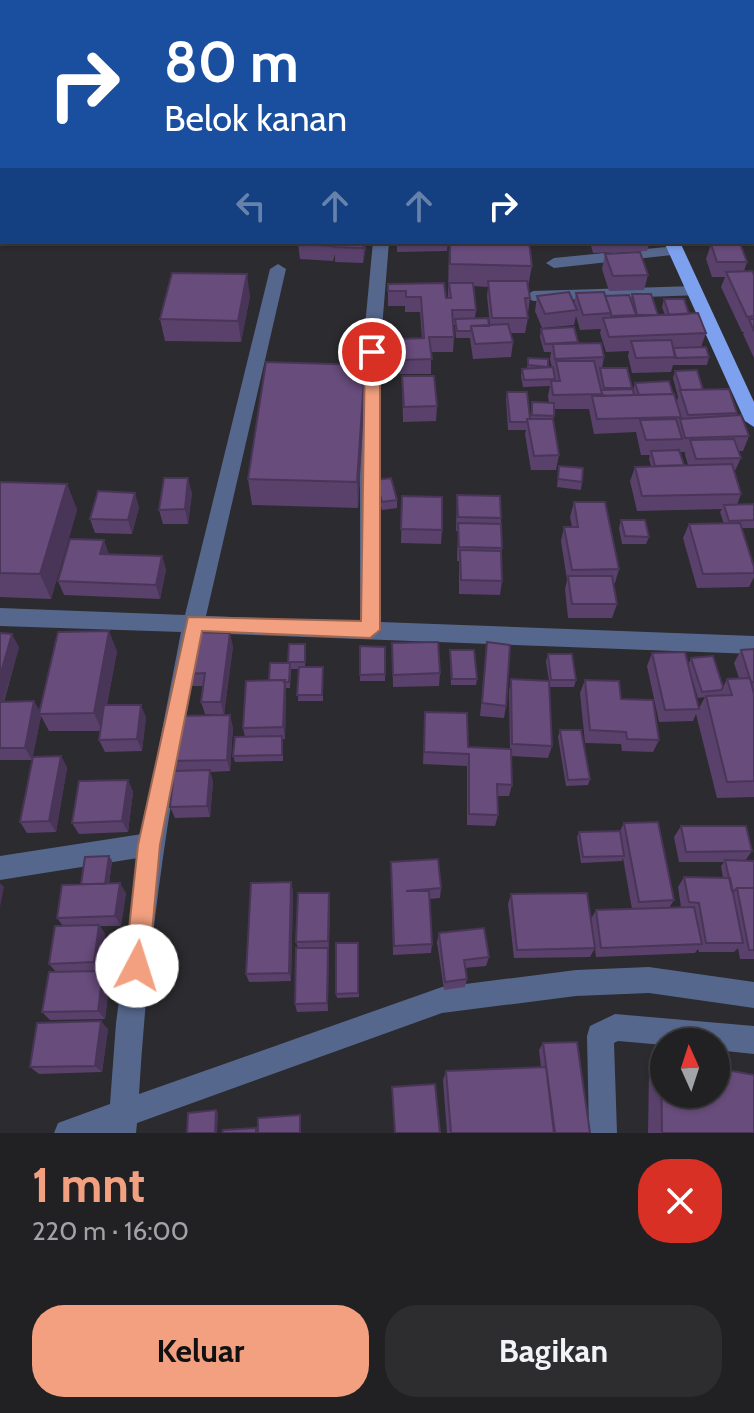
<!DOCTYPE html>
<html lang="id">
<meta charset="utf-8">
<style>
:root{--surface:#212023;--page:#2d2d30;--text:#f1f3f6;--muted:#a2a3a6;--line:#3e3e41;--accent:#f2a080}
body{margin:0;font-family:Cabin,sans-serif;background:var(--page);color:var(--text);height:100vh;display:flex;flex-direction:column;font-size:30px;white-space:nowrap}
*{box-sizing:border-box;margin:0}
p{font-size:26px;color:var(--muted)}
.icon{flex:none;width:44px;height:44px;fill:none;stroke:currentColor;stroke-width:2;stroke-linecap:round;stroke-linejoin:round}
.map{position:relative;height:1133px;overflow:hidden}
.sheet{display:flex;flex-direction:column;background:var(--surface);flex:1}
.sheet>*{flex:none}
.guide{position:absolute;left:0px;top:0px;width:754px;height:244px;box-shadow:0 2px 6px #0004,0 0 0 2px var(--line);background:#1a4fa0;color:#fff;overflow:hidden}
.needle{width:52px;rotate:357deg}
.buttons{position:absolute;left:650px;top:1028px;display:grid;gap:16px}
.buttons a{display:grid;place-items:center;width:80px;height:80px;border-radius:50%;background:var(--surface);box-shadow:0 2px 6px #0004,0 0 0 2px var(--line);font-size:40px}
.pin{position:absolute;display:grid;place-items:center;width:68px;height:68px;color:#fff;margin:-34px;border:4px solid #fff;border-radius:50%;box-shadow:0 2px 8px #0007}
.me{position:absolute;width:88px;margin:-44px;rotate:5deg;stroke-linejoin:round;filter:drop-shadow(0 0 6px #0008)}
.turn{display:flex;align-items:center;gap:28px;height:168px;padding:0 32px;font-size:36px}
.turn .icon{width:104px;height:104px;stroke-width:2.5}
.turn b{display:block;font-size:56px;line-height:68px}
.lanes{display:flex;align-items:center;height:76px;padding:0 32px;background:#0003;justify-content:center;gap:40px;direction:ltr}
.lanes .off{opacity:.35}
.round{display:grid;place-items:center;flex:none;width:84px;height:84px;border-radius:32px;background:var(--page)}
.overview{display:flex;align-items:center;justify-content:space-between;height:136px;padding:0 32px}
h1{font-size:48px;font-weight:700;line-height:60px;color:var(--accent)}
.button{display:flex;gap:16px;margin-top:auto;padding:16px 32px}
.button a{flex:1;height:92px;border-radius:32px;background:var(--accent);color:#111;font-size:32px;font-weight:700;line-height:92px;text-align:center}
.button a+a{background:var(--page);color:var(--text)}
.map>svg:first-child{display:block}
.green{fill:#5a3453}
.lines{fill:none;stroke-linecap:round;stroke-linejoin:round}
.minor{fill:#56678d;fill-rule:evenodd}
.major{fill:#7ea1ef;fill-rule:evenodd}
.wall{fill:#59416b;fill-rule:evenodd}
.shaded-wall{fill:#493557}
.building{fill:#684c7c;stroke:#493557;stroke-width:2}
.route{fill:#f2a080;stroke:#9d6853;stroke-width:2}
</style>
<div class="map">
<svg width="754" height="1133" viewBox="0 0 754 1133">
<rect width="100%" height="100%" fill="#2c2b2f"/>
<path class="green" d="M107,0H516L517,2H106Z"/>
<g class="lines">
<path class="minor" d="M300,0H312L299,2Z
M0,85H2V93H0Z
M373,242H389L378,378L380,622L754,636V654L202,633C171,786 148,939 139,1094L442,987L576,970L649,967L754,982V1008L649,993L576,996L442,1013L137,1123L136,1133H54L58,1123L110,1104L116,1023L138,858L0,880V856L142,834L181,632L0,626V608L185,615L270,269L278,264L286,269L206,616L360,622V378Z
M676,246L681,248V254L554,268L546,263L554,258Z
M695,286L701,287V295L533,301L525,296L533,291Z
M615,1014L754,1026V1054L716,1050V1042H664V1045L618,1041L614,1043L617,1133H589L587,1036L590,1026Z"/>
<path class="major" d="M549,0H561L562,2H550Z
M664,242H680L754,402V427L745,421Z"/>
</g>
<path class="wall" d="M0,0H10L9,2H2V33H0Z
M14,0H41L42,2H49V0H85L84,2H14Z
M0,33H2V78H0Z
M0,150L2,151V191H0Z
M397,242H448L447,251L397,252Z
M449,242H529L532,266L528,287L530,298L528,313H527L528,318L525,333H510L513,342L511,357L473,359L470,338H456L455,325H453L454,337L453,352H431V374H399L398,339L422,338L420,312H405V306H388V284L448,298ZM473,286L488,287L487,296L490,325L475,318L476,310Z
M590,242H650L647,251L593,253Z
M298,244L366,247L363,263L335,262V254L333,261L300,259Z
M711,244L747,262L744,271L754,275V358L743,334L744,332H742L721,287L725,277H712L706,259Z
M605,254L648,275L644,290L609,291L602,269Z
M576,293L631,299L632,294L658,315H665L662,307L664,299L689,314L706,333L701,347L709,357L707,365H673L671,372L632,373L628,356L629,351L606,352L600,333L601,329L580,330L576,316L574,325L542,328L535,311L537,296L574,304Z
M250,296L241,342L165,341L160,319Z
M541,329L578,342V344L604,357L602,368L632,388L631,389L633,390L635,383L677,401L678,397L673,378L675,371L737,413L736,416L749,436L743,451H738L741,458L734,473L741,494L737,505L754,504V528H742L754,567V577L749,587L697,588L683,538L689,524H724L720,512L722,509L637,511L630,481L635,467L651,466L649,459L650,455H641L636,432L594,434L589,409H554L553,422L559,455L556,470H531L525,434L526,430H508L506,399L507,392L530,419L532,402L549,403L548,396L550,386L523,387L521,376L522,369L527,368L528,358L548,368H552L550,359L551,352H544L540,337ZM679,448L680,452H685V455L688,465H684L678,450Z
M365,365V392L358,508L252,505L248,479Z
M402,376L437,406L436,421L403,422Z
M559,466L582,482L581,490L557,487Z
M376,480L397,500V508L382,510L376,487Z
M0,482L67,484L77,510L51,599L0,597Z
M192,493L188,524H163L159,510Z
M457,495L501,518L502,581L500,595L459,594V561H457L458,531H456Z
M402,496L442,530L441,544L401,543Z
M574,502L619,569L615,583H613L617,604L612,618H568L565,589L567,580L561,541L564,527H572L570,517Z
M139,507L132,534L95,533L90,519Z
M621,520L649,537L646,544H622L619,528Z
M109,554L162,556L166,570L160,599L64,595L58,581Z
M0,633L19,647L4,702L40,711L117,651L107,705L146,717L142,751L105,752L99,740L100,731H49L41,716L32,760H0Z
M487,642L506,706L504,718L480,716Z
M392,643L440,673L439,686L393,687Z
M305,644V667L323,674V701H298L299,669H291L290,688H286L285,739H283V761L235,762L233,756L245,737L243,728L269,680L288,663Z
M233,646L224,715L205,714L201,702L203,686H189L185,674Z
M360,646L385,647V681H360Z
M754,649V797L717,798L696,714L693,721L659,722L647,666L652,653L688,665L691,658L723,687L727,679L739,678L734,663L741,650ZM688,665L698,698L705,697L699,708Z
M450,650L477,679L476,685H451Z
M548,654L576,680L574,687H549L552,746L548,758L511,756L512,785L509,796H497L498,815L495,826L467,825V766L423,764L425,712L468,747L510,749L509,691L511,679L549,681L546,661Z
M585,680L659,740L653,752L622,751L621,744L585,743L580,693Z
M233,727L230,771L210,772L213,782L210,817L175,818L170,807L174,773H172L168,761Z
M560,730L590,779L588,785L566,786L558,737Z
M61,756L67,768L56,832L27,833L20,822Z
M128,780L133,792L128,832L79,834L72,823Z
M624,823L674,900L669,908L681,907L678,887L684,877L723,878L721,866L724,862H679L674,837L681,826L752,851L745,861H754V959H740L738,948L734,952H699L698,949L695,953L596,957L591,919L596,910L632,909L623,858L622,861L581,863L577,837L579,832L620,831Z
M109,856L112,861L109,884L126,893L121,926H100L105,934L101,971H103L110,979L105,1019L50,1020L42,1012L56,972L49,964L63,926L57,918L81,884Z
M391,862L441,888L440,898L430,899L432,944L431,953L393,955Z
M291,882L293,892L291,981L249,982L246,974Z
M511,894L595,948L590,957L514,958L508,904Z
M330,903L329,950H328V1011L297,1012L295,1004L298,948L296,942Z
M439,933L489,957L486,966L465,968L467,979L465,987L444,990L437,942Z
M358,943L359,997L337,998L336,994Z
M108,1029L102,1072L39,1074L30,1067Z
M543,1043L590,1133H447L443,1080L446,1071L541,1067L539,1050Z
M661,1059L754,1133H648L649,1071Z"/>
<path class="shaded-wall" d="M364,242H365L366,247L363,263Z
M247,274L250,296L241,342L238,321Z
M365,365V392L358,508L357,482Z
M188,478L192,493L188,524L185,509Z
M67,484L77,510L51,599L40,574Z
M135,493L139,507L132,534L128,520Z
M104,540L109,554H100Z
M162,556L166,570L160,599L156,585Z
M109,631L117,651L102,731L94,713Z
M230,633L233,646L224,715L221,702Z
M12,634L19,647L2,706L0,702V676Z
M285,680L286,693L285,739L283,727Z
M34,701L41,713L39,714L41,716L32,760L25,748Z
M141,705L146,717L142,751L137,739Z
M230,715L233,727L230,771L227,760Z
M61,756L67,768L56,832L49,821Z
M210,770L213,782L210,817L207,806Z
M128,780L133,792L128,832L122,821Z
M109,856L112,861L108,891L105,886Z
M291,882L293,892L291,981L289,973Z
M0,883L4,887L0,907Z
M120,883L126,893L121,926L115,916Z
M329,893L330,903L329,950L328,941Z
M99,925L105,934L101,971L94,962Z
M328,948L329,957L328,1011L327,1003Z
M103,971L110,979L105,1019L98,1011Z
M101,1021L108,1029L102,1072L95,1066Z
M216,1110L218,1113L217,1133H215Z"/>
<path class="building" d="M24,0H40L39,1L50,2H22Z
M0,4H2V19H0Z
M0,33H2V64H0Z
M0,99H2V116H0Z
M2,157V177H0V160Z
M299,242H333V246L298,244Z
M335,242H364L363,248L334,247Z
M450,242H529L532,266L450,264Z
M740,243L747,262H717L711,244Z
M640,252L648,275L613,276L605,254Z
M752,271L754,275V316L747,317L726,272Z
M172,273L247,274L238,321L160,319Z
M488,281H527L530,298H525L528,318H492Z
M444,283L446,298H451L449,283H473L476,310H452L454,337H429L432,359L400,360L398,339L424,338L421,297H406V291H388V284Z
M569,292L577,310L545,314L537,296Z
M604,292L611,313L583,315L576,293Z
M632,294H651L658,315H637Z
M629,295L636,315L611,316V313L605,296Z
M664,299H684L689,314L669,315Z
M698,313L706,333L609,337L603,318Z
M488,318L489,326H471V331H457L455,319Z
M749,319H754V331Z
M508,324L513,342L475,344L471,326Z
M574,327L578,342L545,344L541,329Z
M671,340L676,357L636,358L631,341Z
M601,343L604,357L555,359L553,344Z
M706,347L709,357L675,358L673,348Z
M528,358L548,359V367L528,365Z
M556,361H594L602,394L553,395L551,381H560Z
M266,362L365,365L357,482L248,479Z
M553,367L555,379L524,380L522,369Z
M600,368H627L632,388H604Z
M697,370L703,390H681L675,371Z
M402,376H434L437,406L404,407Z
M669,381L673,394L639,395L635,383Z
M633,389L634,395L603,396L601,390Z
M729,389L737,413L688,415L680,390Z
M507,392H527L530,419H527V422H510Z
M674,394L681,417L597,419L592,396Z
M532,402L554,403V416L532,415Z
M741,415L749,436L685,438L680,419Z
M527,419H553L559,455L534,456Z
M676,419L682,439L646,440L640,420Z
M734,439L741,458L696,459L690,440Z
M679,450L684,465L655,466L651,451Z
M732,464L741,494L642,496L635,467Z
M559,466L583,468L582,482L558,479Z
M164,478H188L185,509L159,510Z
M391,478L397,500L382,502L376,480Z
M0,482L67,484L40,574L0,573Z
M98,491L135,493L128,520L90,519Z
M457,495L500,496L501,518L458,517Z
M402,496L442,497V530L401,529Z
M574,502H605L619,569L572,570L564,527H578Z
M754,504V520L729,521L724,505Z
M621,520H645L649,537L625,536Z
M458,523L501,524L502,548L459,547Z
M740,523L754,567V573L703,574L689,524Z
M70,539L104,540L100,554L162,556L156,585L58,581Z
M460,550L501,551L502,581L461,580Z
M568,576H612L617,604H572Z
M109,631L94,713L39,714L58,632Z
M191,632L230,633L221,702H201L205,673L185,674Z
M0,633L12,634L0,676Z
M438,642L440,673L393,675L392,643Z
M487,642L510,645L506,706L482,703Z
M289,644H305V662H288Z
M360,646L385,647V674L360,675Z
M754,649V682H751L741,650Z
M450,650H474L477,679H452Z
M685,652L699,709L665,710L652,653Z
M548,654H572L576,680H551Z
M713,656L723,687L721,690L702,692L691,658Z
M270,663H290L289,682H284L285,680H269Z
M299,667H323L322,695H297Z
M750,678L754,694V781L727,782L706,696L732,695L727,679Z
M511,679L549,681L552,746L512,744Z
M285,680L283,727L243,728L246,681Z
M585,680L619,681L621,699L653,700L659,740L627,739L626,732L590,730Z
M34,701L25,748H0V702Z
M104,705H141L137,739L99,740Z
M425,712L467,713L468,747L511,749L512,785L497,784L498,815L469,814V754L424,752Z
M230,715L227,760L168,761L173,716Z
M560,730H581L590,779L568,780Z
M282,736V755L233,756L235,737Z
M61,756L49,821L20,822L33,757Z
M210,770L207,806L170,807L174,771Z
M128,780L122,821L72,823L79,781Z
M658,822L674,900L639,902L624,823Z
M681,826H746L752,851L686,852Z
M620,831L624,856L583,857L579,832Z
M109,856L105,884H81L85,857Z
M438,859L441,888L406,891H429L432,944L394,946L391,862Z
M725,860L754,861V888H737L734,891H732Z
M684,877L730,878L743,943H706L699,903L689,902Z
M291,882L289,973L246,974L251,883Z
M120,883L115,916L57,918L62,885Z
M737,888H754V950H749Z
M298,893H329L328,941L296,942Z
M587,893L595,948L517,950L511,894Z
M694,907L702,944L601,948L596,910Z
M99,925L94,962L49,964L55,926Z
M484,928L489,957L464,960L467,979L445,982L439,933Z
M336,943H358V993L336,994Z
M296,948H328L327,1003L295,1004Z
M103,971L98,1011L42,1012L49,972Z
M101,1021L95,1066L30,1067L37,1023Z
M577,1042L590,1133H555L543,1043Z
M661,1059H664V1094H716V1068L754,1075V1133H662Z
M546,1067L554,1133H451L446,1071Z
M435,1084L440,1133H395L392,1087Z
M216,1110L215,1133H187L188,1113Z
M300,1115V1133H258V1118Z
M256,1128V1133H223V1130Z"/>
<path class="route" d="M372,347L380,352V630L370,638L202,631L160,845L149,966L146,974L137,977L129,974L125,966L138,845L188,617L361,621L365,352Z"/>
</svg>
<div class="buttons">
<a><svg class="needle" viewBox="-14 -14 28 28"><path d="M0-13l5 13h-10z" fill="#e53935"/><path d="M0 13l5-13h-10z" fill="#a2a3a6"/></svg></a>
</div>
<div class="pin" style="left:372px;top:352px;background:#d93025"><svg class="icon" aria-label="arrive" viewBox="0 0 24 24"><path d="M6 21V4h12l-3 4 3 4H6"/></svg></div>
<svg class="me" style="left:137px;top:966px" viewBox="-20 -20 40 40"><circle r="19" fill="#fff"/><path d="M0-13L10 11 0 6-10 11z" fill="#f2a080"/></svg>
<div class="guide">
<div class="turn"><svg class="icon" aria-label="right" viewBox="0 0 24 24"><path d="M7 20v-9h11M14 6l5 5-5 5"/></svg><div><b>80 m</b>Belok kanan</div></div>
<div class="lanes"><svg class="icon off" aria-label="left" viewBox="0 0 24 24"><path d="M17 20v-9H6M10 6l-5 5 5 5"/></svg><svg class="icon off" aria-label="ahead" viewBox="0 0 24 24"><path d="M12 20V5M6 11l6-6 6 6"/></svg><svg class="icon off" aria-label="ahead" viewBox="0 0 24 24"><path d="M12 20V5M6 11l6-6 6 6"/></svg><svg class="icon" aria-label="right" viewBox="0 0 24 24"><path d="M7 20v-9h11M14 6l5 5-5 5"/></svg></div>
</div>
</div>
<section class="sheet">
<div class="overview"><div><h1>1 mnt</h1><p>220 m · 16:00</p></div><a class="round" style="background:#d93025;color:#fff"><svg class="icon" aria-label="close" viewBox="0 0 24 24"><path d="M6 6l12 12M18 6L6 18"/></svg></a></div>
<div class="button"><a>Keluar</a><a>Bagikan</a></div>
</section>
